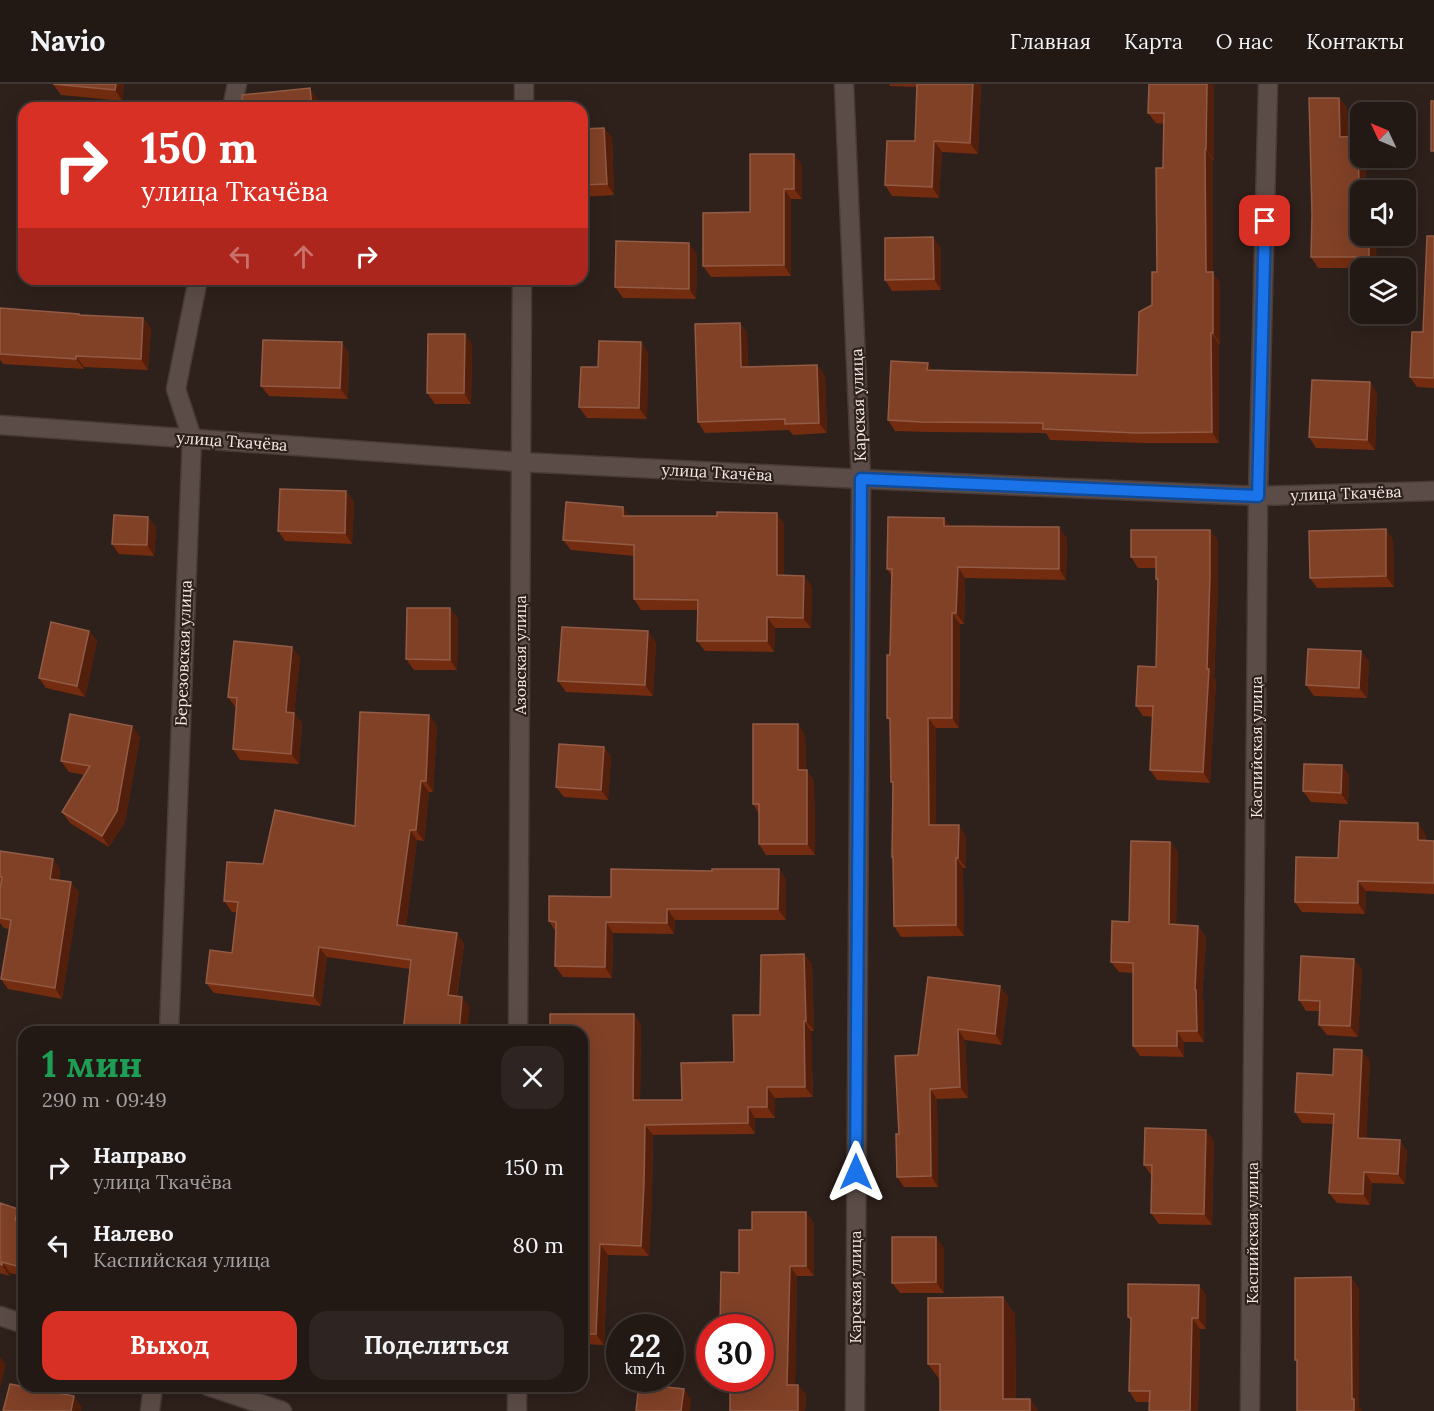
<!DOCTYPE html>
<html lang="ru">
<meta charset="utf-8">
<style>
:root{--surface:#221814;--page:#2e2522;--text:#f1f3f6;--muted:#a2a0a0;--line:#3f3734;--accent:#d93025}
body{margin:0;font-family:Lora,serif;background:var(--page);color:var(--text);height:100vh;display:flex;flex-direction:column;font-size:22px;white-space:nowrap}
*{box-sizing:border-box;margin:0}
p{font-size:20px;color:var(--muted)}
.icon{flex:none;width:33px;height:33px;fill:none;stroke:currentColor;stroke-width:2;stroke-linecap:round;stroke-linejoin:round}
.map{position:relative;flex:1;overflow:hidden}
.side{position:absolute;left:18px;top:942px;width:570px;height:366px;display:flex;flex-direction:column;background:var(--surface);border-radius:18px;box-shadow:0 6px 24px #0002,0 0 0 2px var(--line)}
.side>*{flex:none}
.hud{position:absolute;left:18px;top:18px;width:570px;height:183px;border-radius:18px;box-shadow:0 6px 24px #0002,0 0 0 2px var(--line);background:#d93025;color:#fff;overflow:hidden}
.needle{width:39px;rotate:314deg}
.tools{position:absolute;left:1350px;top:18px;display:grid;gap:12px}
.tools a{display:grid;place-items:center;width:66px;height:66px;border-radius:12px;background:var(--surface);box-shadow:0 6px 24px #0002,0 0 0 2px var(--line);font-size:30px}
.speed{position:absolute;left:606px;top:1230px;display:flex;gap:12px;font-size:30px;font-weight:700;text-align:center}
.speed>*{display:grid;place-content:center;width:78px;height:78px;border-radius:50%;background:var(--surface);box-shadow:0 6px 24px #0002,0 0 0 2px var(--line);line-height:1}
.speed small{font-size:15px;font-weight:400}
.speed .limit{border:9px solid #d22;background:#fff;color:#111}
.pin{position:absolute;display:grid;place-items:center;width:51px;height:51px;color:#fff;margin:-26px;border-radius:12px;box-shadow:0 3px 9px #0006}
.me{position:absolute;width:66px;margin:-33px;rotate:0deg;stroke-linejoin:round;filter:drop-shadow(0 0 4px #0008)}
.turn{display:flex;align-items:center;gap:21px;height:126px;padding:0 24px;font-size:27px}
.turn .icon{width:78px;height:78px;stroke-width:2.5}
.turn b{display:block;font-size:42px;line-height:51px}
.lanes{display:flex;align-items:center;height:57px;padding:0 24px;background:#0003;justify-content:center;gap:30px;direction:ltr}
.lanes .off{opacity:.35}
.round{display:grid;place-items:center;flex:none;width:63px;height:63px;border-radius:18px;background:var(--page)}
.head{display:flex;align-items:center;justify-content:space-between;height:102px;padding:0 24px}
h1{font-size:36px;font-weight:700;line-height:45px;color:#1e9e55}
.cta{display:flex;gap:12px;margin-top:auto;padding:12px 24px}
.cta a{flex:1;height:69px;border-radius:18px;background:var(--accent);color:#fff;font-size:24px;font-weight:700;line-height:69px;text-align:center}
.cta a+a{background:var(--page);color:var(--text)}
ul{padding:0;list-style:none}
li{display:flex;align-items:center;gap:18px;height:78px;padding:0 24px}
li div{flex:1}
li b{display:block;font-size:22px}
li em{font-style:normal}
header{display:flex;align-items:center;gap:36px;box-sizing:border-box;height:84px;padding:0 30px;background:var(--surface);border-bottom:2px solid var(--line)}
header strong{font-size:28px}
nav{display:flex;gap:33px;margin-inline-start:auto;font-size:21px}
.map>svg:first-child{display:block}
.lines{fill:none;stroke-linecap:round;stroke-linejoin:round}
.minor-casing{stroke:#473a37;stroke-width:21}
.minor{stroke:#5c4c47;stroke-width:18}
.wall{fill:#732c10}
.shaded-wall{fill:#511f0b}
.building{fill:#804127;stroke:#925b45;stroke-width:1.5}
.route-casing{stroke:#114b97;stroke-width:15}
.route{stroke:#1a73e8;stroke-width:10}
.labels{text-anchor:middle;stroke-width:4.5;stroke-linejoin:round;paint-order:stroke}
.street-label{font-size:16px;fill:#f3e9e6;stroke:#2e201b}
</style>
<header>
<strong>Navio</strong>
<nav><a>Главная</a><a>Карта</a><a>О нас</a><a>Контакты</a></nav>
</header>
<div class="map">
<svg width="1434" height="1327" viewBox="0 0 1434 1327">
<rect width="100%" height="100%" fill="#2e201b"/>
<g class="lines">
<g class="minor-casing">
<path id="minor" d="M844,0L861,395L855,1327
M232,24L237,0
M524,24V0
M0,341L520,378L861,395L1258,412L1434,407
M169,948L192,354L176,305L198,195
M518,948L522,195
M0,1232L24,1240
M208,1302L282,1327
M150,1327L153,1302
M517,1327V1302
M1250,1327L1258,412L1268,0"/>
</g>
<use href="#minor" class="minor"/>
</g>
<path class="wall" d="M53,0H124L122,17L61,11Z
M889,0H981L978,70L942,68L939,114L892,112L885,101L915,57L917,3L890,2Z
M1214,0V76H1213V189L1220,199V260H1219V359H1145L1050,356L1046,349L929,348L895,347L888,336L933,286L1137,291L1152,221L1157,188L1163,84L1164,40L1156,39L1148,29Z
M1339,14L1347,24L1348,52L1360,106L1377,184H1318L1311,173Z
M604,44L612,54L614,111L582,113V45Z
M802,81V115H791V192L711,193L703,182L750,128Z
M1434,152V304L1417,303L1410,293L1423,248Z
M941,164V206L892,207L885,196Z
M697,170L696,215L623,214L615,203Z
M404,195H458V196Z
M0,224L80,231L143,234L151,245L148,286L84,283V285L3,280L0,276Z
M740,239L747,249L748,283L825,291L827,349L793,351L789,346L705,349L698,338Z
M465,250L472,261L471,320H435L427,309Z
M641,258L648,269L647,335L587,334L579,323L598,283Z
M349,269L348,315L269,312L261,302Z
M1370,298L1377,309L1375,366L1316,364L1309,353Z
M346,407L354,418L352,460L285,457L278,447Z
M629,432L784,439V492H804L812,503L811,544H775L774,568L705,567L697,557L698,526H641L634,515V472L571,466L563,456Z
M148,433L156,444L154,472L119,470L112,460Z
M950,442L1067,454L1066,496L965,494L964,540H960L959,644H936V741L966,752V784H963L964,852L901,853L894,842L893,775L892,773L893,700L891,698L890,637L887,634L892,492L887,485Z
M1386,445L1393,456L1394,503L1317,504L1310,494Z
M1210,446L1218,457V503L1214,593L1216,596L1210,699L1157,696L1150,686L1153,633L1143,632L1136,622L1156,583L1158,498L1156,495V484H1138L1131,473Z
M450,524L458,535L457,586H414L406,575Z
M89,547L97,557L85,613L46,604L39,594Z
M656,558L653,612L566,608L558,597Z
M292,563L300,574L294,629L302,639L299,680L240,676L233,665L236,624L228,613Z
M1361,567L1369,578L1367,614L1314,612L1306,601Z
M429,631L437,642L433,708H429L424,757L417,756L406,842L457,849L464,860L457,912L470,923L410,885L327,873L321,922L214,909L206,899L232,869L237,828H232L224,817L263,780L355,742Z
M798,640L805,651L806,686L814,697L815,771H766L759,760V730L753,720Z
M132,642L140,653L125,738L109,763L70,739L62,728L85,691L69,688L61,677Z
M604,663L611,673L608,716L564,713L556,703Z
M1349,691L1348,720L1311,718L1303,707Z
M1426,750V756L1434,757V810L1366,807L1365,830L1302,828L1295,818L1338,774Z
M1170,758L1178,768L1176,841L1198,842L1206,853L1202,915L1204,917V958H1184V973L1140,972L1133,962V889L1119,888L1111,878Z
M0,767L53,775L60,785L59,796L79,808L62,915L8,905L1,895L9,845L4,844L0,839Z
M779,785L786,796V836H675L674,850L613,849L612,894L563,893L555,882L556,848L549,837L611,813L712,787Z
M804,870L812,880L814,947H811L813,1013L775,1014V1034H755V1050L653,1051L652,1111L649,1172L608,1171L604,1261L582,1260V948L634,930L641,941L640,1016H682L734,978L760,931Z
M1362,885L1358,953L1327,951L1319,941L1320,927H1306L1299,916Z
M1008,912L1002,961L965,956L968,1014L937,1015L938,1103H904L897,1093L899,1050L918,971Z
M1370,977L1366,1054L1407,1067L1405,1100L1372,1099L1370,1121L1337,1119L1329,1109L1333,1040L1302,1039L1295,1028L1333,991Z
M1214,1057L1212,1141L1159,1140L1151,1129L1152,1092L1144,1081Z
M0,1119L18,1125L24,1133V1192L10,1189L9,1192L0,1189Z
M814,1139V1192H797L795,1301H798L806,1311L805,1327H730V1302H726L721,1294H760L739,1189L752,1146Z
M944,1164V1209H900L892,1199Z
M1199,1201L1206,1211V1245H1200L1198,1327H1150L1149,1318H1136L1129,1307L1131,1237L1128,1233Z
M1003,1213L1015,1231L1016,1315H1030L1038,1327H940V1296L928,1280Z"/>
<path class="shaded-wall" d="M116,0H124L122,17L115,6Z
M973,0H981L978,70L970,59Z
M1207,0H1214V76L1206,65Z
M310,4L318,15L319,24H312Z
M1339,14L1347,24L1348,63L1340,53Z
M604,44L612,54L614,111L607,100Z
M1358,52L1360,56V74H1366V106H1360V132L1359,130Z
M934,57L942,68L939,114L932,103Z
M1205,65L1213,76V189L1220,199V260L1213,249L1206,188Z
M794,70L802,81V115L794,105Z
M784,105L791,115V192L784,181Z
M1369,152H1376L1377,184L1369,173Z
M933,153L941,164V206L934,195Z
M689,159L697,170L696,215L689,205Z
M143,234L151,245L148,286L141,275Z
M740,239L747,249L748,294L741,283Z
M1211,249L1219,260V359L1212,348Z
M465,250L472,261L471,320L464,309Z
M342,258L349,269L348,315L340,304Z
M641,258L648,269L647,335L639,324Z
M76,272L84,283V285L76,275Z
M928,279L935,289L927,286Z
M817,281L825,291L827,349L819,339Z
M1370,298L1377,309L1375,366L1367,356Z
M346,407L354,418L352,460L345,449Z
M623,423L631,434L623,432Z
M777,429L784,439V502L777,491Z
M148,433L156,444L154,472L147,461Z
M944,434L952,444L944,442Z
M1059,443L1067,454L1066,496L1059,485Z
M1386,445L1393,456L1394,503L1386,492Z
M1210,446L1218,457V503L1214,593L1216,596L1210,699L1203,688Z
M958,483L965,494L964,540L956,529Z
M804,492L812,503L811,544L803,534Z
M450,524L458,535L457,586L450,576Z
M952,529L960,540L959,644L952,634Z
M767,533L775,544L774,568L767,557Z
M89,547L97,557L85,613L77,602Z
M648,547L656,558L653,612L645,601Z
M292,563L300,574L293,639L286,628Z
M1361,567L1369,578L1367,614L1359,604Z
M294,629L302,639L299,680L291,670Z
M429,631L437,642L433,708L426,697Z
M928,634L936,644V752L929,741Z
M798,640L805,651L806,697L798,686Z
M132,642L140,653L125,738L109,763L102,752Z
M604,663L611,673L608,716L601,706Z
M1342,681L1349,691L1348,720L1341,709Z
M807,686L814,697L815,771L807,760Z
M421,697L429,708L424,757L416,746Z
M1418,739L1426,750L1425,767L1418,756Z
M959,741L966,752V784L958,774Z
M410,746L417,756L405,851L397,841Z
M1170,758L1178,768L1176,851L1169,840Z
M956,774L963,784L964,852L956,841Z
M53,775L60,785L57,805L50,795Z
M779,785L786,796V836L778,825Z
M1358,797L1366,807L1365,830L1358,819Z
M71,798L79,808L62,915L55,904Z
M667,825L675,836L674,850L667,839Z
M606,838L613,849L612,894L605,883Z
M1198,842L1206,853L1202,915L1204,917V958L1197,947L1195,906Z
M457,849L464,860L455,922L448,911Z
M319,863L327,873L321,922L313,912Z
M804,870L812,880L814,947L806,937Z
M1354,875L1362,885L1358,953L1350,942Z
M1000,902L1008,912L1002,961L995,950Z
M462,913L470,923L467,948H459Z
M634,930L641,941L640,1026L633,1016Z
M804,937L811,947L813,1013L805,1003Z
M958,945L965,956L968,1014L960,1003Z
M1177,947L1184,958V973L1177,962Z
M1362,966L1370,977L1366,1064L1358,1054Z
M767,1003L775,1014V1034L767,1023Z
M930,1005L937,1015L938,1103L931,1092Z
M748,1023L755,1034V1050L748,1039Z
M645,1041L653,1051L652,1111L649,1172L641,1162Z
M1206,1046L1214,1057L1212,1141L1204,1130Z
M1400,1056L1407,1067L1405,1100L1398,1090Z
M1364,1088L1372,1099L1370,1121L1363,1110Z
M18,1125L24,1133V1140L15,1136Z
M806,1128L814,1139V1192L806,1182Z
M936,1153L944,1164V1209L936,1198Z
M600,1160L608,1171L604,1261L596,1250Z
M2,1178L10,1189L9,1192L2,1181Z
M790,1182L797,1192L795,1311L787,1301Z
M1351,1193L1359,1204V1322L1362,1327H1354L1352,1315Z
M1199,1201L1206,1211V1245L1198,1234Z
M1003,1213L1015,1231L1016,1327L1003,1315Z
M1192,1234L1200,1245L1198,1327H1190Z
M0,1273L6,1281L0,1303Z
M798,1301L806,1311L805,1327H798Z
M684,1305L691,1315L690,1327H681Z
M74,1312L82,1323L81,1327H71Z
M1030,1315L1038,1327H1030Z"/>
<path class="building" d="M53,0H116L115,6Z
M917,0H973L970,59L934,57L932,103L885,101L887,57H915Z
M1149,0H1207L1206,65H1205L1206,188H1213V249H1211L1212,348L1137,349L1043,345V339L921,338L888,336L891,277L928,279L927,286L1137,291L1139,228L1152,221V188H1157L1156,84H1163L1164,29H1148Z
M310,4L312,24H243L242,11Z
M1309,14H1339L1340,53L1358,52L1360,152H1369V173H1311L1312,130Z
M423,17L465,23V24H422Z
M1431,17H1434V67H1431Z
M604,44L607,100L582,101V45Z
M750,70H794V105H784V181L703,182V129L750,128Z
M1427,152H1434V294L1410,293L1412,248H1423Z
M933,153L934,195L885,196V154Z
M616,157L689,159V205L615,203Z
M0,224L79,230V231L143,234L141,275L76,272V275L0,270Z
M740,239L741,283L817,281L819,339L785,340V335L698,338L695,240Z
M428,250H465L464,309H427Z
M263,256L342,258L340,304L261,302Z
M599,257L641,258L639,324L579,323L581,283H598Z
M1312,296L1370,298L1367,356L1309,353Z
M280,405L346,407L345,449L278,447Z
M566,418L623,423V432H717V428L777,429V491L804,492L803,534L767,533V557H697L698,516L634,515V461L563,456Z
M114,431L148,433L147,461L112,460Z
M888,433L944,434V442L1059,443V485L958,483L956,529H952V634H928L929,741H959L958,774H956V841L894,842L893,773H892L893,698H891L890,634H887V571H890L892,485H887Z
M1386,445V492L1310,494L1309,447Z
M1131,446H1210V492L1207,585H1209L1203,688L1150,686L1153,622H1136L1138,582L1156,583L1158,495H1156V473H1131Z
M407,524H450V576L406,575Z
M51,538L89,547L77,602L39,594Z
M562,543L648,547L645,601L558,597Z
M234,557L292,563L286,628L294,629L291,670L233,665L237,614L228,613Z
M1308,565L1361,567L1359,604L1306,601Z
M360,628L429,631L426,697H421L416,746H410L397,841L457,849L448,911L462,913L459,948H403L411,876L319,863L313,912L206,899L210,866L232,869L238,818L224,817L227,778L263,780L275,726L355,742Z
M70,630L132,642L117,727L102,752L62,728L90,682L61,677Z
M753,640H798V686H807V760H759V720H753Z
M559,660L604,663L601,706L556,703Z
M1304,680L1342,681L1341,709L1303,707Z
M1340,737L1418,739V756L1434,757V799L1358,797V819L1295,818L1296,773L1338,774Z
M1131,757L1170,758L1169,840L1198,842L1195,906H1196L1197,947H1177V962H1133V879L1111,878L1112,837L1129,838Z
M0,767L53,775L50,795L71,798L55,904L1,895L11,836L0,834V806L2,793H0Z
M611,785L712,787V785H779L778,825H667V839L606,838L605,883L555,882L556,838L549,837V812L611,813Z
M804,870L806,937H804L805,1003H767V1023H748V1039L645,1041L644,1100L641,1162L600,1160L596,1250H582V948H550V930H634L633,1016H682L681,979L734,978L733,931H760L761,871Z
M1301,872L1354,875L1350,942L1319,941L1320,917L1299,916Z
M928,893L1000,902L995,950L958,945L960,1003L930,1005L931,1092L897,1093L896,1050H899L895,972L918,971Z
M1334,965L1362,966L1358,1054L1400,1056L1398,1090L1364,1088L1363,1110L1329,1109L1334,1030L1295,1028L1297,989L1333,991Z
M1145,1044L1206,1046L1204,1130L1151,1129L1152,1081H1144Z
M0,1119L18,1125L15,1136L24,1138V1184L2,1178V1181L0,1180Z
M752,1128H806V1182H790L787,1301H798V1327H730V1294H760V1244H720L721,1188L739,1189V1146H752Z
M892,1153H936V1198L892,1199Z
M1351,1193L1352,1315H1354V1327H1297V1276H1295V1194Z
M1128,1200L1199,1201L1198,1234H1192L1190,1327H1150L1149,1326L1150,1307H1129L1131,1234L1128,1233Z
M1003,1213V1315H1030V1327H940V1280H928V1214Z
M10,1300L74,1312L71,1327H3Z
M639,1300L684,1305L681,1327H636Z"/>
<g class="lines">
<g class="route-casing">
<path id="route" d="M856,1088L861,395L1258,412L1265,137"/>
</g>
<use href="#route" class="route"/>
</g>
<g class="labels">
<g class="street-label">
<text transform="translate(858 321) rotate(-92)" y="6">Карская улица</text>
<text transform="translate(232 357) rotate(4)" y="6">улица Ткачёва</text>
<text transform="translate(717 388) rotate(3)" y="6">улица Ткачёва</text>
<text transform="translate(1346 409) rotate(-2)" y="6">улица Ткачёва</text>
<text transform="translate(183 569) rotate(-88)" y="6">Березовская улица</text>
<text transform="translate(520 571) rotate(-90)" y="6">Азовская улица</text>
<text transform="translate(1256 663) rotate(-90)" y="6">Каспийская улица</text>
<text transform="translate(1252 1149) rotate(-90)" y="6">Каспийская улица</text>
<text transform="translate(855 1203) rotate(-90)" y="6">Карская улица</text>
</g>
</g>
</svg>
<div class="tools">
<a><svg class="needle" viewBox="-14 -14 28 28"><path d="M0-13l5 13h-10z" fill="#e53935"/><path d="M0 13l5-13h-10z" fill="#a2a0a0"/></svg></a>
<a><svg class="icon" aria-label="sound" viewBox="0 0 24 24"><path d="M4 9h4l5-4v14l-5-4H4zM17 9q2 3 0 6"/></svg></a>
<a><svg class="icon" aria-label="layers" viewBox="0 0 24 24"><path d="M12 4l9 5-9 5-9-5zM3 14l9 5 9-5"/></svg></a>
</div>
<div class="speed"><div>22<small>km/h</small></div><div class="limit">30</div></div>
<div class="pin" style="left:1265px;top:137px;background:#d93025"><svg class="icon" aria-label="arrive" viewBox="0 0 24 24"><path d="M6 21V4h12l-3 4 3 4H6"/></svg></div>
<svg class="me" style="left:856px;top:1088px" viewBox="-20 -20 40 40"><path d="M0-17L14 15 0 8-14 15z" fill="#1a73e8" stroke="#fff" stroke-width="4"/></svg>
<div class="hud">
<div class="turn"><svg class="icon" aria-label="right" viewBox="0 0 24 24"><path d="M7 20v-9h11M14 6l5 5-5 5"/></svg><div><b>150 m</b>улица Ткачёва</div></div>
<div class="lanes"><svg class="icon off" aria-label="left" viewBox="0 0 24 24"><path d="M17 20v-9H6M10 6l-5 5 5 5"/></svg><svg class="icon off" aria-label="ahead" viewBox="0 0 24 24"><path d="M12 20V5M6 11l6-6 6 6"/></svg><svg class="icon" aria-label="right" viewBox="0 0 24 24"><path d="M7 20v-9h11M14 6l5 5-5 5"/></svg></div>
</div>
<section class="side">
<div class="head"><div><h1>1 мин</h1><p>290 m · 09:49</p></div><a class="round"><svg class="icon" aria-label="close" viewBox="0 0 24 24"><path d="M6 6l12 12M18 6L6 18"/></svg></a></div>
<ul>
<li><svg class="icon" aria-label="right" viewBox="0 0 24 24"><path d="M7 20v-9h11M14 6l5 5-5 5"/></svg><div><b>Направо</b><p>улица Ткачёва</p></div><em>150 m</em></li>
<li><svg class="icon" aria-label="left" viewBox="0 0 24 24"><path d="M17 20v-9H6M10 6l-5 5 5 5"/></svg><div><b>Налево</b><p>Каспийская улица</p></div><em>80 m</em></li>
</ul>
<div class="cta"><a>Выход</a><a>Поделиться</a></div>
</section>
</div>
